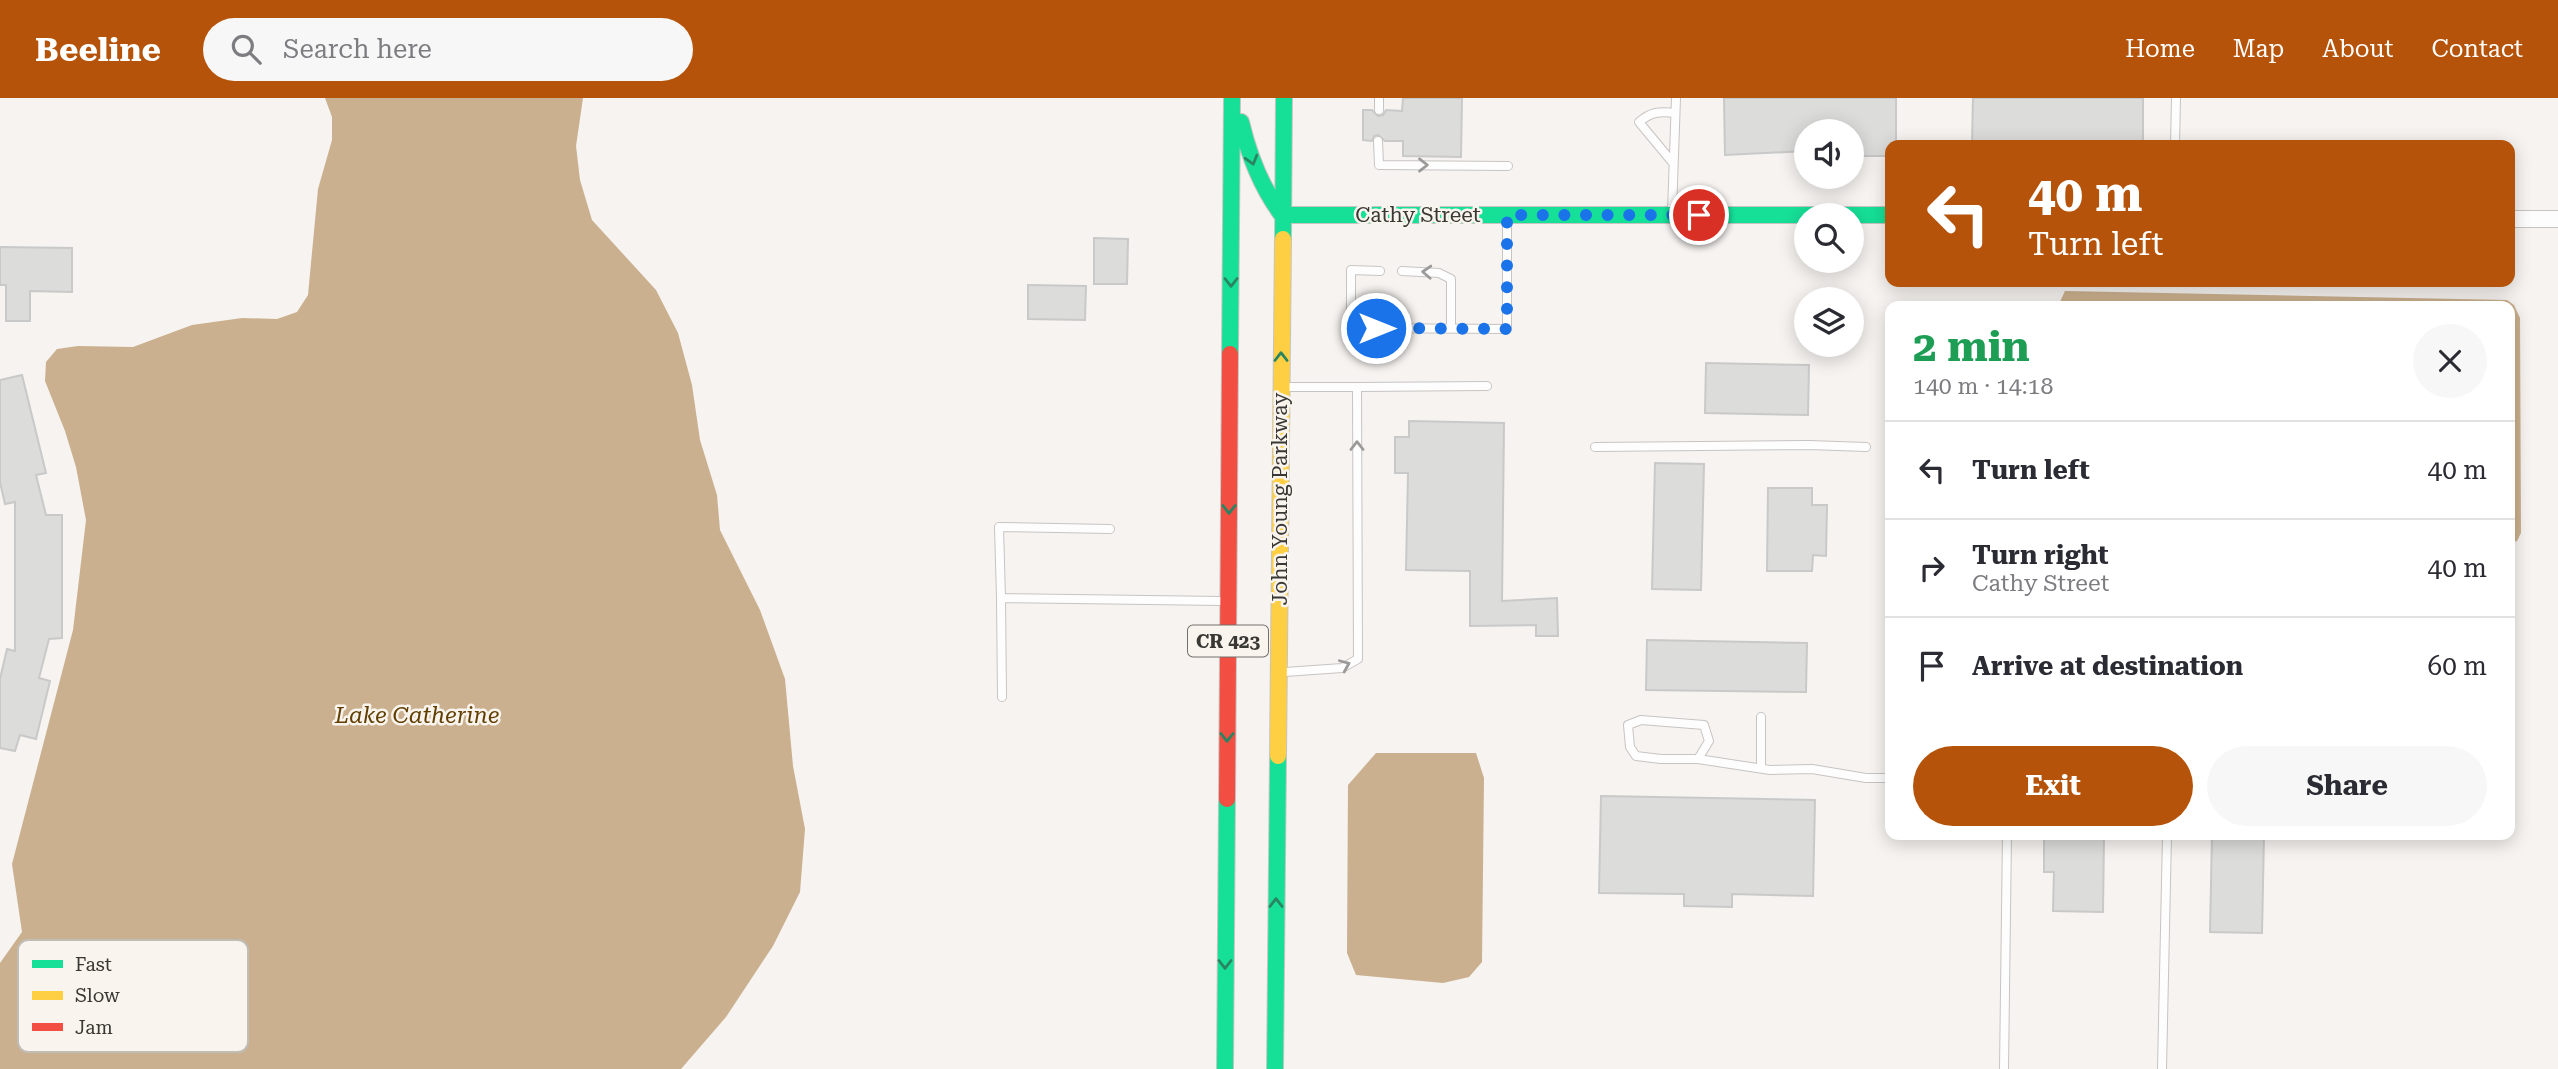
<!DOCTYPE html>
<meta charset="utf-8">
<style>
:root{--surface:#fff;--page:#f7f7f7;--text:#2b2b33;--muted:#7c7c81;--line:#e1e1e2;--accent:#b45309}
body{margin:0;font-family:"Roboto Serif",serif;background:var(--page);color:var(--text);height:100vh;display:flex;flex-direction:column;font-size:26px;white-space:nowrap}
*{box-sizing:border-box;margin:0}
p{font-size:23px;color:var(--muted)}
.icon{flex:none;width:38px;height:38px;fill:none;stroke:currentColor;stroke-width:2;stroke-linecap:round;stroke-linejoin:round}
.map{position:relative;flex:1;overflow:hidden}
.panel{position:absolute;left:1885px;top:203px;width:630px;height:539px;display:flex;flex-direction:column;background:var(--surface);border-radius:14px;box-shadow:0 4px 18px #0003}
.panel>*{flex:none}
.top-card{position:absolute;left:1885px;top:42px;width:630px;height:147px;border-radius:14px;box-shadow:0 4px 18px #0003;background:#b45309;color:#fff;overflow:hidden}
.buttons{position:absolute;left:1794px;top:21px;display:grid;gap:14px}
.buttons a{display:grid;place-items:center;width:70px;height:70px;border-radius:50%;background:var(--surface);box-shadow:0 4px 18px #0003;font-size:35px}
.pin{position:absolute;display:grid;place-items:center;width:60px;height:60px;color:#fff;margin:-30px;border:4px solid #fff;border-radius:50%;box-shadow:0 2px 7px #0007}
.me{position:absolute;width:77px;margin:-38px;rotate:90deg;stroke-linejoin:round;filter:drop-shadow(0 0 5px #0008)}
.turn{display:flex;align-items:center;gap:24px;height:147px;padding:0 28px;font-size:32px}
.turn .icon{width:91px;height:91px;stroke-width:2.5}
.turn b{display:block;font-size:49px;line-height:60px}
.round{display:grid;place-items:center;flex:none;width:74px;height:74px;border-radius:37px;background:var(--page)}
.headline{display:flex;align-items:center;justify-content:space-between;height:119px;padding:0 28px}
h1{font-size:42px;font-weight:700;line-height:52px;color:#1e9e55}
.primary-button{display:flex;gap:14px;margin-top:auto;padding:14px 28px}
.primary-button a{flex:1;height:80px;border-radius:42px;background:var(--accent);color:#fff;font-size:28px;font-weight:700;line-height:80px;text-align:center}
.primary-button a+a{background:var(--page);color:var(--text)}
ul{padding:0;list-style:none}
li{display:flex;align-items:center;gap:21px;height:98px;padding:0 28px;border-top:2px solid var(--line)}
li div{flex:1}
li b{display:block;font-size:26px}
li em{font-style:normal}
header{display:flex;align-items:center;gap:42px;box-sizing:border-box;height:98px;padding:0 35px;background:var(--accent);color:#fff}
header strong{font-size:33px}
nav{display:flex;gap:38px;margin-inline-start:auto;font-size:24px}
.search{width:490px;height:63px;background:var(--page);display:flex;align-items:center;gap:18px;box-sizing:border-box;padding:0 24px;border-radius:38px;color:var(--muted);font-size:26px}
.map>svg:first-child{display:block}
.water{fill:#cab08e}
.building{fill:#dcdcdb;stroke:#c8c9c8;stroke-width:2}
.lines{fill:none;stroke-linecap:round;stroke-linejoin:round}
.lane-casing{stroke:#c7c4c2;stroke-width:10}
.street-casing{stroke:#c7c4c2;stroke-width:18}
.fast-casing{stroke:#c7c4c2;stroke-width:18}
.slow-casing{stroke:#c7c4c2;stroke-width:18}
.jam-casing{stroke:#c7c4c2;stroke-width:18}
.lane{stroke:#fefdfd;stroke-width:8}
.street{stroke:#fefdfd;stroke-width:16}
.fast{stroke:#16e098;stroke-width:16}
.slow{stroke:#ffcf43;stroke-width:16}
.jam{stroke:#f24e42;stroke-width:16}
.oneway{stroke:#2a8462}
.oneway2{stroke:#9c9a99}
.route{stroke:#1a73e8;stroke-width:12;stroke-dasharray:0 21.6}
.labels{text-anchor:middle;stroke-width:5;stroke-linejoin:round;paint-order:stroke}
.shield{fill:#f9f4ed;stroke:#73706c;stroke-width:2}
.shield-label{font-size:19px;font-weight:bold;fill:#3a3835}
.street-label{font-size:21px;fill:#3a3835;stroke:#f9f4ed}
.water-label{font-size:23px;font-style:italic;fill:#623e00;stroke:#f9f4ed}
.key{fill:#f9f4ed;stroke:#c0bcb6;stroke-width:2}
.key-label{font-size:19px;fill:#3a3835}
</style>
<header>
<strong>Beeline</strong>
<div class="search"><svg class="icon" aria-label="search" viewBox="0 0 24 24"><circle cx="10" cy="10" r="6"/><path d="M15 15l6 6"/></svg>Search here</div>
<nav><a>Home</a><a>Map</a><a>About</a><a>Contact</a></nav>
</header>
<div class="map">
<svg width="2558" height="971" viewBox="0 0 2558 971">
<rect width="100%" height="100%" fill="#f6f3f0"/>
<path class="water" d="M325,0H583L576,48L580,82L592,122L656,192L678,235L692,287L700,342L717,397L720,432L760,512L785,581L793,668L805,731L800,794L773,848L726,919L681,971H0V865L22,834L12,766L73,532L86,422L76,369L65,333L45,283L46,264L57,251L78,248L133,249L192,227L242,220L277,221L297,214L308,197L318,91L332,42V19Z
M2065,193L2507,202L2514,207L2520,220L2521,435L2517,443L2510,446V208H2058Z
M1376,655H1476L1484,680L1482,864L1469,879L1443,885L1356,877L1347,855L1348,687Z"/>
<path class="building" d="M1403,0H1462L1461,59L1403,58V43H1385L1378,37L1374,38L1372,43L1363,42V12H1372L1378,18L1383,17L1386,12L1402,13Z
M1724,0H1896V47H1890V58H1852V33H1806V53L1725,57Z
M1973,0H2143V47H1972Z
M1094,140L1128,141L1127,186H1094Z
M0,149L72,150V194L30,193V223H6V187H0Z
M1028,187L1086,188L1085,222L1028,221Z
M1706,265L1809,267L1808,317L1705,315Z
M22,277L46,375L36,377L46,417H62V540L49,541L39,580L50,583L36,641L20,637L15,653L0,650V581L7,551L15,553V404L5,406L0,384V282Z
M1409,323L1504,325L1502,503L1557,500L1558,538H1536V527L1470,528V473L1406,472L1408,375H1395V339H1409Z
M1655,365L1704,366L1701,492L1652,491Z
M1768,390H1812V407H1827L1826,458L1813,457L1812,473H1767Z
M1647,542L1807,545L1806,594L1646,592Z
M1601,698L1815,702L1813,798L1732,796V809L1684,808V796L1599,795Z
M2044,737H2104L2103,814L2053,813L2054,774H2044Z
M2212,737H2264L2262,835L2210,834Z"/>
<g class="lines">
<g class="lane-casing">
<path id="lane" d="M1379,12V0
M1378,43L1379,67L1508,68
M2175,47L2176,0
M1673,65L1639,24C1651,14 1659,13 1675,15
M1672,114L1676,0
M1380,173L1351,172V230L1507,231V120
M1402,173L1439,175L1451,181V230
M1357,289L1487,288
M1595,349L1809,347L1866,349
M1001,500L999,429L1110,431
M1285,574L1342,570L1358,561L1357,289H1287
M1002,599L1001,500L1222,503
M1761,619V670
M1698,661L1709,643L1704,627L1641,622L1628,627L1630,649L1636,658L1661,661H1698L1770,672L1812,671L1866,680H1890
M2004,971L2007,737
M2162,971L2167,737"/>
</g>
<g class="street-casing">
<path id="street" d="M2510,121H2558"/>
</g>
<g class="fast-casing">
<path id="fast" d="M1241,24C1249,58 1261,89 1282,117
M1282,117H1890
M1283,141L1284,0
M1230,256L1232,0
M1225,971L1227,701
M1275,971L1278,658"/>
</g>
<g class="slow-casing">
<path id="slow" d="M1278,658L1283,141"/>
</g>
<g class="jam-casing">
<path id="jam" d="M1227,701L1230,256"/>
</g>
<use href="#lane" class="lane"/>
<use href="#street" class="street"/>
<use href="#fast" class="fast"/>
<use href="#slow" class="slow"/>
<use href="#jam" class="jam"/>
</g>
<defs><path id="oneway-chevron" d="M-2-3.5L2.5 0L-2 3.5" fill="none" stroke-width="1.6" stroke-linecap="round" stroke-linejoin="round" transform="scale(1.75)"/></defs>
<g class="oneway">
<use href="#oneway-chevron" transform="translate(1252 62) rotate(74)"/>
<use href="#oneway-chevron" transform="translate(1231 184) rotate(90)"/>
<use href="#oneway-chevron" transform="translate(1281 259) rotate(-90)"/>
<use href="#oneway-chevron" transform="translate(1229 411) rotate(90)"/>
<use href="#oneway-chevron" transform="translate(1227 639) rotate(90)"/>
<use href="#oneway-chevron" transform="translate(1276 805) rotate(-90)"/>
<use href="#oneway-chevron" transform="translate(1225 866) rotate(90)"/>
</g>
<g class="oneway2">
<use href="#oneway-chevron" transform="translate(1423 67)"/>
<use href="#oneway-chevron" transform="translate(1427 174) rotate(-177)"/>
<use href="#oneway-chevron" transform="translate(1357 348) rotate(-90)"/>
<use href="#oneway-chevron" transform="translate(1345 567) rotate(-23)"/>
</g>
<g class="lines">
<path class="route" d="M1376,230L1507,231V117H1699"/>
</g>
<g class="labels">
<rect class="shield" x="1188" y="527.5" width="80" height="31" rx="5"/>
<g class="shield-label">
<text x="1228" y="550">CR 423</text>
</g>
<g class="street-label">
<text x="1418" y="124">Cathy Street</text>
<text transform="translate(1280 401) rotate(-90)" y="7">John Young Parkway</text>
</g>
<g class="water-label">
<text x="417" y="625">Lake Catherine</text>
</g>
</g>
<rect x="18" y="842" width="230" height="112" rx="10" class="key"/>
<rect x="32" y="862" width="31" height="8" fill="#16e098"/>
<rect x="32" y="893" width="31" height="9" fill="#ffcf43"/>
<rect x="32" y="925" width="31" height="8" fill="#f24e42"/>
<g class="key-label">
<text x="75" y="873">Fast</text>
<text x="75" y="904">Slow</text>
<text x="75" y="936">Jam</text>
</g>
</svg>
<div class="buttons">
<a><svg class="icon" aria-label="sound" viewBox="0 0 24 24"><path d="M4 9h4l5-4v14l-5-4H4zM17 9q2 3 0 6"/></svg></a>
<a><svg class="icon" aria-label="search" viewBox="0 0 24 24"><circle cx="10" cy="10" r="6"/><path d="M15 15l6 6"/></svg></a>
<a><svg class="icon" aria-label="layers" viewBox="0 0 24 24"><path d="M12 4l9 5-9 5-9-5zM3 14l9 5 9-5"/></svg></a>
</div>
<div class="pin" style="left:1699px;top:117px;background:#d93025"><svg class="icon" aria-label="arrive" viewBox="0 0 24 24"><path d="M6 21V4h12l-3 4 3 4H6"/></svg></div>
<svg class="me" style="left:1376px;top:230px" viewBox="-20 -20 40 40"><circle r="17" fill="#1a73e8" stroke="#fff" stroke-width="3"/><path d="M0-11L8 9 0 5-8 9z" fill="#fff"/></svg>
<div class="top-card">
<div class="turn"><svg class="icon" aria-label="left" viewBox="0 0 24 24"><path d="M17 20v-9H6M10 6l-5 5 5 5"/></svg><div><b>40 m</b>Turn left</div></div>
</div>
<section class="panel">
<div class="headline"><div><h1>2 min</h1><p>140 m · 14:18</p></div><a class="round"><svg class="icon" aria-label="close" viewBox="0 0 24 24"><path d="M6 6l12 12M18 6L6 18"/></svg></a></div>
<ul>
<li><svg class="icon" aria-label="left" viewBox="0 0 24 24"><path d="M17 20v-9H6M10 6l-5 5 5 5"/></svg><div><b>Turn left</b></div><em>40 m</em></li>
<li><svg class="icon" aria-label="right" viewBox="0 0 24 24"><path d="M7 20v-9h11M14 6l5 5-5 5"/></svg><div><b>Turn right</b><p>Cathy Street</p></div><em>40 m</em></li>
<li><svg class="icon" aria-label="arrive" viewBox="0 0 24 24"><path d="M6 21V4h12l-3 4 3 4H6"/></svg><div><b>Arrive at destination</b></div><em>60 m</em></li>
</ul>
<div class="primary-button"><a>Exit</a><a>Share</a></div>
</section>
</div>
